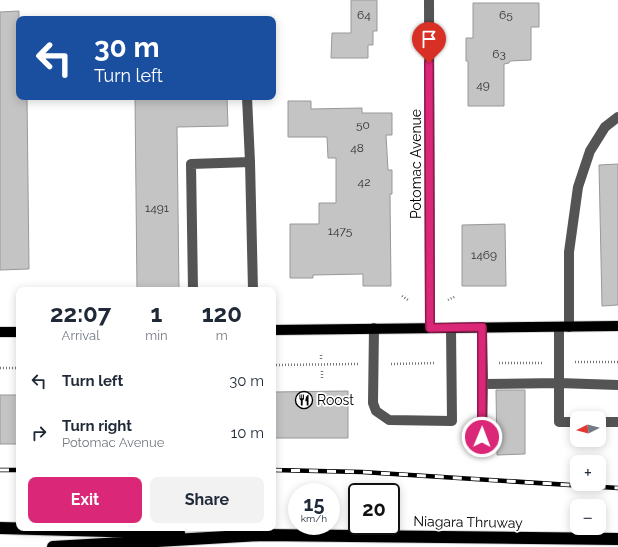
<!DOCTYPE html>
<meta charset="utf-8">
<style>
:root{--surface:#fff;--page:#f2f2f3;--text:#1f2937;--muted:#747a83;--accent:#db2777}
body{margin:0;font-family:Raleway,sans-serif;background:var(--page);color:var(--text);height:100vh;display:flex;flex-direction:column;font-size:15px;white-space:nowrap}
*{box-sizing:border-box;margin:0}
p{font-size:13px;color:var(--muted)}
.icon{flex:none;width:22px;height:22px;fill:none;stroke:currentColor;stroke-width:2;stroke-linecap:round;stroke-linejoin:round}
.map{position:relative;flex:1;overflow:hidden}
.panel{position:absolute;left:16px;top:287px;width:260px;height:244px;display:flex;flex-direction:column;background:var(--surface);border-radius:8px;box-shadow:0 2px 10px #0003}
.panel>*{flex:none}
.top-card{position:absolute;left:16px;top:16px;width:260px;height:84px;border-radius:8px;box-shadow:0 2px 10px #0003;background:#1a4fa0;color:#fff;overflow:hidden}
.needle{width:26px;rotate:264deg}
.controls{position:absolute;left:570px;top:411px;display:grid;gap:8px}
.controls a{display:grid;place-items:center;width:36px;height:36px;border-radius:8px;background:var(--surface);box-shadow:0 2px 10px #0003;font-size:20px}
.speed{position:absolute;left:288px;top:483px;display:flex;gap:8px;font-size:20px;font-weight:700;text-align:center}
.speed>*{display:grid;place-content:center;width:52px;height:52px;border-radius:50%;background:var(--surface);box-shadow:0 2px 10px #0003;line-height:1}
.speed small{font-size:10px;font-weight:400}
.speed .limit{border:2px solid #111;border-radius:6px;background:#fff;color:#111}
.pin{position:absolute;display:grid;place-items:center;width:34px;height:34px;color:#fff;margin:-41px -17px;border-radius:50% 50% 50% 0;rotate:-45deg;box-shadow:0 0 4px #0007}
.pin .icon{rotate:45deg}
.me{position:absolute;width:44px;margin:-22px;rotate:1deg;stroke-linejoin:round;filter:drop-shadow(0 0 3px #0008)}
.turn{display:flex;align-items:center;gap:14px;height:84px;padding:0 12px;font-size:18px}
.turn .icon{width:52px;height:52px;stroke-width:2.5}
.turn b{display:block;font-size:28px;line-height:34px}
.eta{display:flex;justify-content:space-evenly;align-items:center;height:68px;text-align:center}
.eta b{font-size:24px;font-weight:700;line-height:28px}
.button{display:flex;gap:8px;margin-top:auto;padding:8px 12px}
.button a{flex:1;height:46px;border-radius:8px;background:var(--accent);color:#fff;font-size:16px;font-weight:700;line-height:46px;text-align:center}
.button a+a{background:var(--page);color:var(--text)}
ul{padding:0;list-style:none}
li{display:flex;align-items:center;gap:12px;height:52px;padding:0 12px}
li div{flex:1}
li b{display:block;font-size:15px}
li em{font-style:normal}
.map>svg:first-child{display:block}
.building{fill:#c4c4c4;stroke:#989898}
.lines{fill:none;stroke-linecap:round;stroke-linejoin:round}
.major-casing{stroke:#dbdbdb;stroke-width:12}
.highway-casing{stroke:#dbdbdb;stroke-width:14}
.path{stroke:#767676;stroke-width:2.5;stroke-dasharray:1 2;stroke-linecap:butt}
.minor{stroke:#545454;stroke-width:10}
.major{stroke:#000;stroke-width:10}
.highway{stroke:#000;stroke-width:12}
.rail-casing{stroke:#000;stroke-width:4.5}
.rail{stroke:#fff;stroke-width:3;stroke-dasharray:9;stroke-linecap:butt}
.route-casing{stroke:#8e194d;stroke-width:10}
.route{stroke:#db2777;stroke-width:7}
.labels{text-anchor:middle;stroke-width:3.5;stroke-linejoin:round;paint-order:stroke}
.number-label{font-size:12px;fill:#313131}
.street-label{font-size:14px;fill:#000;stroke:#fff}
.poi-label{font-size:14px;fill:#000;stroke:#fff;text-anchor:start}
</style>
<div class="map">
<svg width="618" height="547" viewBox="0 0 618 547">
<rect width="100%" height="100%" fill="#fff"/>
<path class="building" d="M351,0H377V31H373V45H368V58H331L332,33H351Z
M473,3H539V27H531V60L510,61L509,63L504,64V106H468V61H466V38H473Z
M19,11V97H27L29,269L0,270V12Z
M135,97H227L228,126L177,127L179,290H137Z
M288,101H311V109L362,108V113H392V135H386L388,170H392V194H390L391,286H363V274L313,275V278H290V224H319V203H336V158H328L327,137H288Z
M618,164V305L602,306L599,165Z
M505,224L506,286H462V225Z
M496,390H525V454L497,455Z
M348,391V438H273V392Z
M0,395H19V444H0Z"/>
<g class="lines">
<g class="major-casing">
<path id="major" d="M273,330L618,326
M0,332H19"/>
</g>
<g class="highway-casing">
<path id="highway" d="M0,528L179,533
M53,547L262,535L618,539"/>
</g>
<path class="path" d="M402,296L408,300
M448,300L456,296
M321,355V361
M575,362H618
M499,363H544
M391,364L436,363
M273,365L358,364
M0,368H19
M322,371V379"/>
<path class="minor" d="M429,0L430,328
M247,97L250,162
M193,290L191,164L250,162L253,290
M569,327V252L578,187L590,151L605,127L618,117
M374,328L373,403L376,411L389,420L452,421L451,328
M483,384L559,383V327
M577,422H559V383L618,385
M599,422H618
M482,450L483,377L482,327"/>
<use href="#major" class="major"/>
<use href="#highway" class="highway"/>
<g class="rail-casing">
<path id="rail" d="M0,470H19
M273,470L362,472L618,488"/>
</g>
<use href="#rail" class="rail"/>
</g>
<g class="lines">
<g class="route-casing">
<path id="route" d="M429,63L430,328L482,327V437"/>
</g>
<use href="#route" class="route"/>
</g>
<defs>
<g id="restaurant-ring" transform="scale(0.9)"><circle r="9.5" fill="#fff" stroke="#000" stroke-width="1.5"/><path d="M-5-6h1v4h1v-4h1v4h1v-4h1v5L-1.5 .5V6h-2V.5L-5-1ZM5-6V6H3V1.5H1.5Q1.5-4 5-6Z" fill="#000"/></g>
</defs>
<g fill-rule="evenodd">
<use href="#restaurant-ring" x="304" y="400"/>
</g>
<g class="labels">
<g class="number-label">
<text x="364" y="19">64</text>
<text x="506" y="19">65</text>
<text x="499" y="58">63</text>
<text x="483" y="89">49</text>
<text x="363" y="129">50</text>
<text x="357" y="152">48</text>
<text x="364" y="186">42</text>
<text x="157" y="212">1491</text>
<text x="340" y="235">1475</text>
<text x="484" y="259">1469</text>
</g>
<g class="street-label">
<text transform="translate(416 164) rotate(-90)" y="5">Potomac Avenue</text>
<text transform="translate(468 522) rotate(1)" y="5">Niagara Thruway</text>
</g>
<g class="poi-label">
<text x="317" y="405">Roost</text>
</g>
</g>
</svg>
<div class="controls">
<a><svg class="needle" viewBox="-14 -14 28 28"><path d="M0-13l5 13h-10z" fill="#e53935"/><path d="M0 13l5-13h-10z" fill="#747a83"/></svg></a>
<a>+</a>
<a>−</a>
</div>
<div class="speed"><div>15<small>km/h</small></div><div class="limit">20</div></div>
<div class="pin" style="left:429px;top:63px;background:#d93025"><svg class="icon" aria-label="arrive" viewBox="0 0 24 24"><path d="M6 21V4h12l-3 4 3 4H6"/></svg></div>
<svg class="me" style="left:482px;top:437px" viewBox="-20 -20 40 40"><circle r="17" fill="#db2777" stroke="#fff" stroke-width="3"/><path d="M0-11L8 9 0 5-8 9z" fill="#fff"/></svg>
<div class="top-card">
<div class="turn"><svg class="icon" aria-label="left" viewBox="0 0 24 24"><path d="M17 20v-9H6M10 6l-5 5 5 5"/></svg><div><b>30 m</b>Turn left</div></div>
</div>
<section class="panel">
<div class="eta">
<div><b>22:07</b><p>Arrival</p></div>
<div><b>1</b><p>min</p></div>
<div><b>120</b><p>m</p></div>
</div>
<ul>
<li><svg class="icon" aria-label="left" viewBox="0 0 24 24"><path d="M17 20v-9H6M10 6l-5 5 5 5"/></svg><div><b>Turn left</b></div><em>30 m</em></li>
<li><svg class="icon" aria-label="right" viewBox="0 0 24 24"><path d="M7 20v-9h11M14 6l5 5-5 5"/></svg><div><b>Turn right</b><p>Potomac Avenue</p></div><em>10 m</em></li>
</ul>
<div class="button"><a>Exit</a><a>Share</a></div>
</section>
</div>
